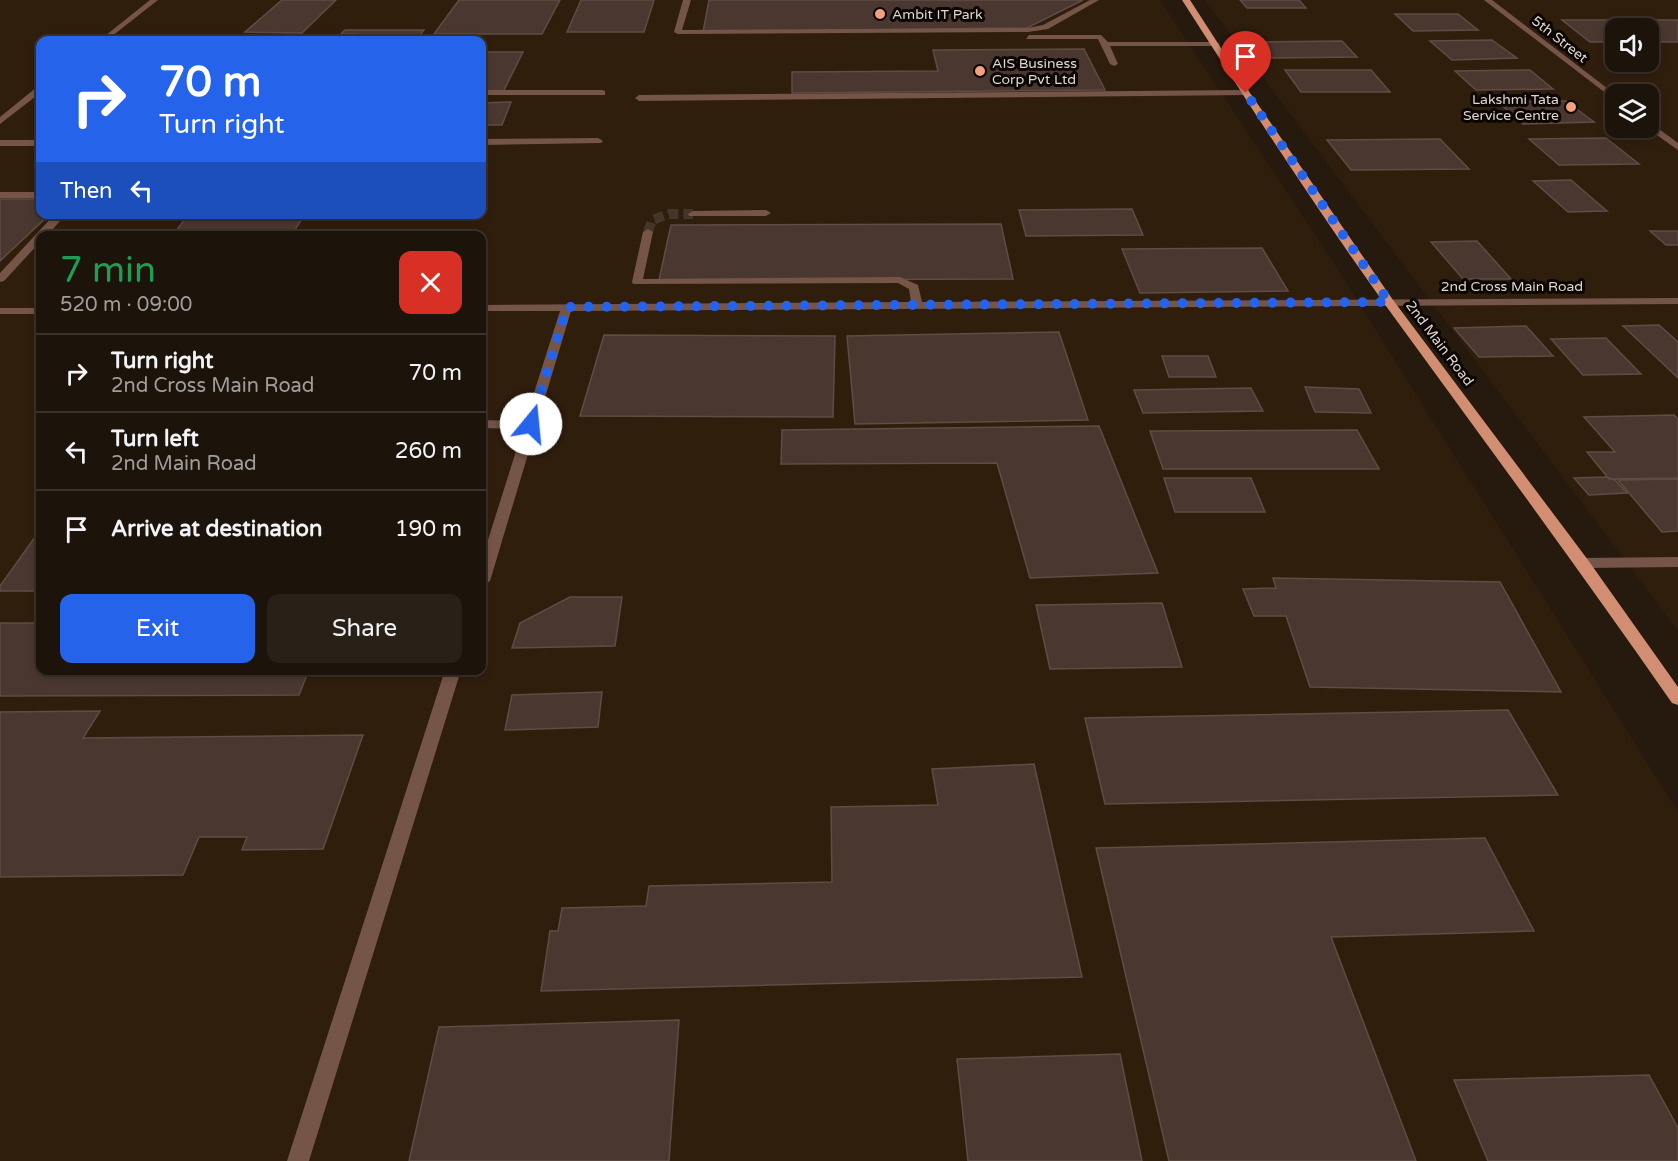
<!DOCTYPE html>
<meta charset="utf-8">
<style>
:root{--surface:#1c130a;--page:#292018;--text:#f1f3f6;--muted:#a09e9c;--line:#3a322b;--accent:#2563eb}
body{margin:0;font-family:"Varela Round",sans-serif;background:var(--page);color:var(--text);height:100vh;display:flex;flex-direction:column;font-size:22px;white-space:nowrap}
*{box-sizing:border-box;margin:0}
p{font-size:20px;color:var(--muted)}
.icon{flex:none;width:33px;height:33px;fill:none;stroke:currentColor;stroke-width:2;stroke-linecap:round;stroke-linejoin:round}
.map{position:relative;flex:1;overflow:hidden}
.details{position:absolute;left:36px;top:231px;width:450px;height:444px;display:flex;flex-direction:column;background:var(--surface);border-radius:12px;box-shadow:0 3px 9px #0003,0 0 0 2px var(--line)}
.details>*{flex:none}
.guide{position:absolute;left:36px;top:36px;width:450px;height:183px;border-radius:12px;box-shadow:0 3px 9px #0003,0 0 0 2px var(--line);background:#2563eb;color:#fff;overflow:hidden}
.controls{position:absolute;left:1605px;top:18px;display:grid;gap:12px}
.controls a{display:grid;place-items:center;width:54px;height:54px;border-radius:12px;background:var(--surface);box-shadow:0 3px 9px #0003,0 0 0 2px var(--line);font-size:30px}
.pin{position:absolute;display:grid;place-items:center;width:51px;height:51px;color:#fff;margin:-62px -26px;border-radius:50% 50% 50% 0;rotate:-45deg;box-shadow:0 0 6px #0007}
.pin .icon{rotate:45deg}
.me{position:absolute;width:66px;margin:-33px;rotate:17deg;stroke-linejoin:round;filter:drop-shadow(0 0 4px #0008)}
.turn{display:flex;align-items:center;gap:21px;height:126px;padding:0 24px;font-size:27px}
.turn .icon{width:78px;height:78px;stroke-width:2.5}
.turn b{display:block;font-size:42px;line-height:51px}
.then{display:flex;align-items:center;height:57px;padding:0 24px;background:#0003;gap:12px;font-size:22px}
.round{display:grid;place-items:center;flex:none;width:63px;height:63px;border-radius:12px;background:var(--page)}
.summary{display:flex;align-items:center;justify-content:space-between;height:102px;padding:0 24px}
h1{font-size:36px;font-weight:600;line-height:45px;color:#1e9e55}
.action{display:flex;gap:12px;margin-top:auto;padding:12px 24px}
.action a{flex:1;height:69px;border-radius:12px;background:var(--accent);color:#fff;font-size:24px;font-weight:600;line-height:69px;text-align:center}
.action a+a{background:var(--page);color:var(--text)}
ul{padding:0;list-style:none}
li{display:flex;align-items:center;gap:18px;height:78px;padding:0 24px;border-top:2px solid var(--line)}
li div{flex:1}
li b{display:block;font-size:22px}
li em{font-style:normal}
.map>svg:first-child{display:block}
.built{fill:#301e0d;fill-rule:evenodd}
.building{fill:#4a3730;stroke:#5f4c44;stroke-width:1.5}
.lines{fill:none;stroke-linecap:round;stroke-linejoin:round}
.minor-tunnel{stroke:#42352a;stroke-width:10;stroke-dasharray:10 5;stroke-linecap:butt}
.minor{fill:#765549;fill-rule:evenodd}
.major{fill:#d28e73;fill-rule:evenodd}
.route{stroke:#2563eb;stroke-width:10;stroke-dasharray:0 18}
.poi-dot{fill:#f2a080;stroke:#0b0603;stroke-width:2}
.labels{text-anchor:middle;stroke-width:6;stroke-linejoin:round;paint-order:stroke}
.far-poi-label{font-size:14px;fill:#dfd6ce;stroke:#0b0603;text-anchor:start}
.far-street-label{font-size:14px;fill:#dfd6ce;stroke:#0b0603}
</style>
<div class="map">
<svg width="1678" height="1161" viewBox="0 0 1678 1161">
<rect width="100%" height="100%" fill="#26190d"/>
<path class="built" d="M0,0H1160L1333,262L1678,812V1161H0ZM40,40H482V214H40ZM40,236H482V670H40Z
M1204,0H1678V631L1235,40ZM1616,28H1648V62H1616ZM1616,94H1648V128H1616Z"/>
<path class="building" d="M282,0H336L302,33L245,32Z
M459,0H560L542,34H434Z
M581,0H654L644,32H567Z
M709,0H1083L1027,28L703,32Z
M1240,0H1299L1306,8H1247Z
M1395,14H1458L1478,30L1413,31Z
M1562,20H1678V42H1648V28H1616V42H1590Z
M345,30H424L419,36L341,34Z
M1492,40L1517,58L1452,60L1430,41Z
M1342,41L1357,57L1271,58L1258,42Z
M1084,49L1105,90L792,93V72L938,71L933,50Z
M482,52H523L502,94H482Z
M1285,70H1371L1390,92H1301Z
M1530,70L1553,89L1476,90L1455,71Z
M1566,101L1594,122L1523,124L1498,102Z
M511,102L502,125H482V103Z
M1606,138L1639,164L1559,165L1529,139Z
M1440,139L1469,169L1351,170L1327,140Z
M1571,180L1607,211L1568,212L1533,181Z
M0,199H40V214H50L0,261Z
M1132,209L1143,235L1026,236L1019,210Z
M189,214H305L291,236H172Z
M1001,224L1013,279L659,280L671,225Z
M1650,231H1678V245H1666Z
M1477,241L1511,279H1463L1431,242Z
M1262,248L1288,291L1140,293L1122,249Z
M1659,325L1678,342V378L1623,326Z
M1526,326L1553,356L1479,357L1454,328Z
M1059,332L1088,420L855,424L847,336Z
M604,335L835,336L833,417L580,416Z
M1606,338L1641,374L1583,375L1551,339Z
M1162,356H1208L1216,377H1169Z
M1305,387L1359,389L1371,413L1315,412Z
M1251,388L1263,411L1143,413L1134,390Z
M1674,415L1678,419V478L1609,479L1587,452H1615L1584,417Z
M1099,426L1158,573L1030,578L997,463L781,464L782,430Z
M1357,430L1379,469H1163L1150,431Z
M1606,477L1615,480L1627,493L1589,495L1574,478Z
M1164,478H1251L1265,512H1175Z
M1678,479V531L1662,532L1618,480Z
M40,530V591H0V586Z
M1273,578L1500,582L1561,692L1310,687L1286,616H1254L1243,589L1276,588Z
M570,597H622L615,646L512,648L520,623Z
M1162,603L1182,667L1050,669L1036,605Z
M0,623H40V670H309L299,695L0,696Z
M602,692L598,727L505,730L512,695Z
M1508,710L1558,795L1105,804L1085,718Z
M100,711L83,738L363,735L323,849L242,850L247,837H199L183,875L0,877V712Z
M1034,764L1082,977L541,991L550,931H558L562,908L646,906L649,886L832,882L831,807L938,805L932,769Z
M1485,838L1534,931L1331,937L1416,1161H1169L1096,848Z
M679,1020L669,1161H409L439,1027Z
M1120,1054L1142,1161H968L957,1059Z
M1649,1075L1678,1128V1161H1488L1454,1080Z"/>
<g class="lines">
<path class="minor-tunnel" d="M648,232L652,220L669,214H693"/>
<path class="minor" d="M150,0H158L107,40H100Z
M683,0H691L682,30L1028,28L1043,25L1090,0H1099L1048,29L1028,32L678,34L674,32Z
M1484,0H1492L1616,95V101Z
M1029,35H1101L1108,42H1216L1220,44L1216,46H1110L1118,64L1114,66L1110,64L1098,39H1026Z
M37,87H40V93L0,124V117Z
M602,90L605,91V95H482V90Z
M1246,90L1249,91V95L639,101L635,98L639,95Z
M1648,121L1678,143V150L1647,128Z
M598,138L603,141L601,143L482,145V139Z
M0,140H40V146H0Z
M0,192H40V198H0Z
M693,211L766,210L771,213L766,216H689L688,214Z
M55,214H66L47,236H40V242L4,281L0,282V273Z
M648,229L653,232L643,279L900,277L918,285L922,302L1678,298V304L571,311L490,581L482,586V559L523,429L482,428V420L525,421L560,311H482V305L911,302L909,289L898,283L633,284L632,282L643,232Z
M0,308H40V314H0Z
M1678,557V567L1583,568L1576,563L1583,558Z
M445,670H461L309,1161H287Z"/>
<path class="major" d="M1182,0H1190L1250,93L1393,300L1588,560L1678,687V705L1672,703C1579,569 1482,438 1386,306C1315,207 1248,103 1182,0Z"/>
</g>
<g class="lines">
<path class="route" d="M531,424L567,307L1389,302L1246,93"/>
</g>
<g class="poi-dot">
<circle cx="880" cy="14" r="6"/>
<circle cx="980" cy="71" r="6"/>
<circle cx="1571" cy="107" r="6"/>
</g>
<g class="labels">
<g class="far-poi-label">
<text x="892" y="19">Ambit IT Park</text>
<text x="992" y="68">AIS Business<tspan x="992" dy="16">Corp Pvt Ltd</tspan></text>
<text x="1559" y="104" text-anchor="end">Lakshmi Tata<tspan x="1559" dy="16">Service Centre</tspan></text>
</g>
<g class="far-street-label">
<text transform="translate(1560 39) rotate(38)" y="5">5th Street</text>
<text x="1512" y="291">2nd Cross Main Road</text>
<text transform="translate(1440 343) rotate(53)" y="5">2nd Main Road</text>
</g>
</g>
</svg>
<div class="controls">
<a><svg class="icon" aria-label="sound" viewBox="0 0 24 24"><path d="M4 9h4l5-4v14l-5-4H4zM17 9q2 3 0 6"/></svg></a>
<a><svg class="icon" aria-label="layers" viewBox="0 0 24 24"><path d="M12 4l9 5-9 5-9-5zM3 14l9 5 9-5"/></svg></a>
</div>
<div class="pin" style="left:1246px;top:93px;background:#d93025"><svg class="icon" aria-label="arrive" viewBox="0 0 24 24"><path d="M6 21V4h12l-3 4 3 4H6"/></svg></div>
<svg class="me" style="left:531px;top:424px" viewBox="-20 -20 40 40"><circle r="19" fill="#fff"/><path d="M0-13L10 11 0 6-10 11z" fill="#2563eb"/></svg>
<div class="guide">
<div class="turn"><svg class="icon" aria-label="right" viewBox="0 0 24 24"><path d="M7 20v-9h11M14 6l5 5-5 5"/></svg><div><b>70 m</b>Turn right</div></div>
<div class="then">Then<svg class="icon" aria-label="left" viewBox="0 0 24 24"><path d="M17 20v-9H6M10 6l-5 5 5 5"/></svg></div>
</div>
<section class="details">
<div class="summary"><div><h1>7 min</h1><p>520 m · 09:00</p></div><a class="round" style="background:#d93025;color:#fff"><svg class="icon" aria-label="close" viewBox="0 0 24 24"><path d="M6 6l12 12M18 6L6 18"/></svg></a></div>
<ul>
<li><svg class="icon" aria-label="right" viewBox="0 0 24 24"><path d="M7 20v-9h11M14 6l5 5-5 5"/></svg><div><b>Turn right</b><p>2nd Cross Main Road</p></div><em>70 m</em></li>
<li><svg class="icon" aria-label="left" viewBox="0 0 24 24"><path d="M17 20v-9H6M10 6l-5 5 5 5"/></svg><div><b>Turn left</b><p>2nd Main Road</p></div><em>260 m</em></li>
<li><svg class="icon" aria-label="arrive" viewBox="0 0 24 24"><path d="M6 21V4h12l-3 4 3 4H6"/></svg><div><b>Arrive at destination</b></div><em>190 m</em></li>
</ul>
<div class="action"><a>Exit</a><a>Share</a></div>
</section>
</div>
